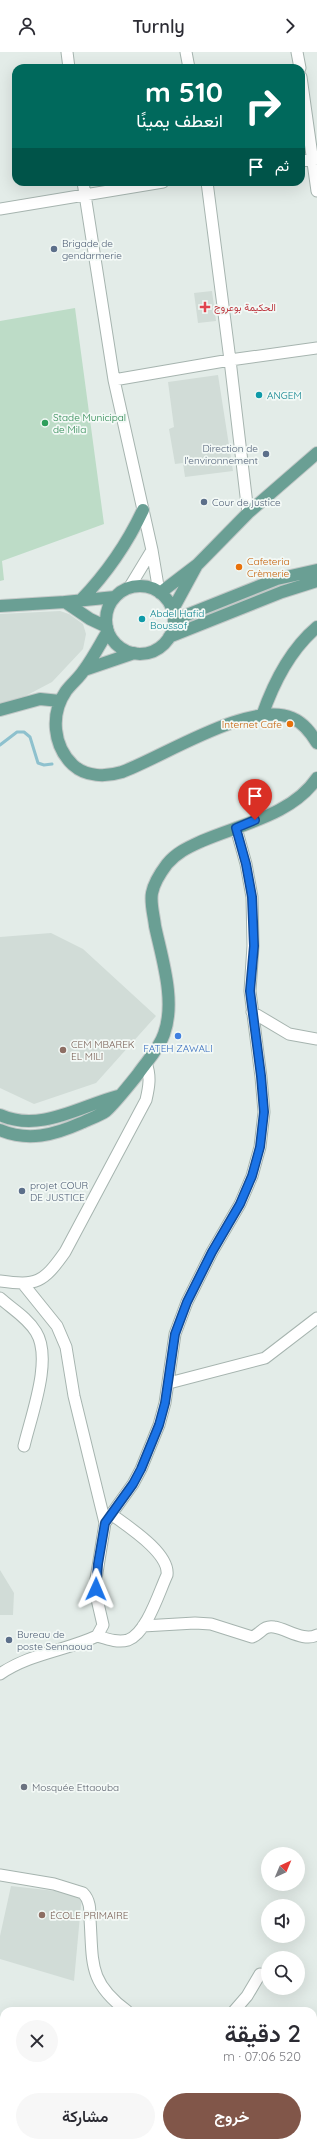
<!DOCTYPE html>
<html lang="ar">
<meta charset="utf-8">
<style>
:root{--surface:#fff;--page:#f7f7f7;--text:#2b2b33;--muted:#7c7c81;--accent:#815649}
body{margin:0;font-family:Quicksand,Vazirmatn,sans-serif;background:var(--page);color:var(--text);direction:rtl;height:100vh;display:flex;flex-direction:column;font-size:15px;white-space:nowrap}
*{box-sizing:border-box;margin:0}
p{font-size:13px;color:var(--muted)}
.icon{flex:none;width:22px;height:22px;fill:none;stroke:currentColor;stroke-width:2;stroke-linecap:round;stroke-linejoin:round}
.map{position:relative;flex:1;overflow:hidden;direction:ltr}
.drawer{position:absolute;left:0px;top:1955px;width:317px;height:140px;display:flex;flex-direction:column;background:var(--surface);border-radius:12px 12px 0 0;box-shadow:0 4px 16px #0002;direction:rtl}
.drawer>*{flex:none}
.hud{position:absolute;left:12px;top:12px;width:293px;height:122px;border-radius:12px;box-shadow:0 4px 16px #0002;direction:rtl;background:#00695c;color:#fff;overflow:hidden}
.needle{width:26px;rotate:44deg}
.controls{position:absolute;left:261px;top:1795px;display:grid;gap:8px}
.controls a{display:grid;place-items:center;width:44px;height:44px;border-radius:50%;background:var(--surface);box-shadow:0 4px 16px #0002;font-size:20px}
.pin{position:absolute;display:grid;place-items:center;width:34px;height:34px;color:#fff;margin:-41px -17px;border-radius:50% 50% 50% 0;rotate:-45deg;box-shadow:0 0 4px #0007}
.pin .icon{rotate:45deg}
.me{position:absolute;width:44px;margin:-22px;rotate:1deg;stroke-linejoin:round;filter:drop-shadow(0 0 3px #0008)}
.turn{display:flex;align-items:center;gap:14px;height:84px;padding:0 16px;font-size:18px}
.turn .icon{width:52px;height:52px;stroke-width:2.5}
.turn b{display:block;font-size:28px;line-height:34px}
.then{display:flex;align-items:center;height:38px;padding:0 16px;background:#0003;gap:8px;font-size:15px}
.round{display:grid;place-items:center;flex:none;width:42px;height:42px;border-radius:21px;background:var(--page)}
.headline{display:flex;align-items:center;justify-content:space-between;height:68px;padding:0 16px}
h1{font-size:24px;font-weight:600;line-height:30px}
.cta{display:flex;gap:8px;margin-top:auto;padding:8px 16px}
.cta a{flex:1;height:46px;border-radius:24px;background:var(--accent);color:#fff;font-size:16px;font-weight:600;line-height:46px;text-align:center}
.cta a+a{background:var(--page);color:var(--text)}
header{display:flex;justify-content:space-between;align-items:center;height:52px;padding:0 16px;background:var(--surface);font-size:18px;font-weight:600}
.map>svg:first-child{display:block}
.built{fill:#d1dcd7}
.green{fill:#bddcc7}
.lines{fill:none;stroke-linecap:round;stroke-linejoin:round}
.stream{stroke:#8ec1ce;stroke-width:3}
.minor-casing{stroke:#a6b4af;stroke-width:13}
.major-casing{stroke:#c2c8c7;stroke-width:14}
.minor{stroke:#fff;stroke-width:11}
.major{stroke:#6a9f94;stroke-width:12}
.route-casing{stroke:#114b97;stroke-width:10}
.route{stroke:#1a73e8;stroke-width:7}
.service-dot{fill:#5c6f8a;stroke:#f3f9f6;stroke-width:1.5}
.health-dot{fill:#e0444e;stroke:#f3f9f6;stroke-width:1.5}
.culture-dot{fill:#0f9aa8;stroke:#f3f9f6;stroke-width:1.5}
.leisure-dot{fill:#2e9e5b;stroke:#f3f9f6;stroke-width:1.5}
.food-dot{fill:#e8710a;stroke:#f3f9f6;stroke-width:1.5}
.shop-dot{fill:#3f7fe0;stroke:#f3f9f6;stroke-width:1.5}
.education-dot{fill:#8d6e63;stroke:#f3f9f6;stroke-width:1.5}
.worship-dot{fill:#6b7280;stroke:#f3f9f6;stroke-width:1.5}
.labels{text-anchor:middle;stroke-width:3.5;stroke-linejoin:round;paint-order:stroke}
.service-label{font-size:10px;fill:#4e5e75;stroke:#f3f9f6;text-anchor:start}
.health-label{font-size:10px;fill:#be3a42;stroke:#f3f9f6;text-anchor:start}
.culture-label{font-size:10px;fill:#0d838f;stroke:#f3f9f6;text-anchor:start}
.leisure-label{font-size:10px;fill:#27864d;stroke:#f3f9f6;text-anchor:start}
.food-label{font-size:10px;fill:#c56008;stroke:#f3f9f6;text-anchor:start}
.education-label{font-size:10px;fill:#785e54;stroke:#f3f9f6;text-anchor:start}
.shop-label{font-size:10px;fill:#366cbe;stroke:#f3f9f6}
.worship-label{font-size:10px;fill:#5b616d;stroke:#f3f9f6;text-anchor:start}
</style>
<header><svg class="icon" aria-label="forward" viewBox="0 0 24 24"><path d="M9 5l7 7-7 7"/></svg>Turnly<svg class="icon" aria-label="person" viewBox="0 0 24 24"><circle cx="12" cy="8" r="4"/><path d="M4 21q1-7 8-7t8 7"/></svg></header>
<div class="map">
<svg width="317" height="2095" viewBox="0 0 317 2095">
<rect width="100%" height="100%" fill="#e3ece8"/>
<path class="built" d="M212,239L216,269L198,271L194,241Z
M218,323L233,419L185,425L183,411L175,412L169,377L174,375L168,330Z
M60,559L69,562L83,572L86,582L83,597L52,630L14,650L0,654V562Z
M51,881L83,897L156,964L96,1031L34,1052L0,1036V885Z
M0,1518L14,1541L13,1563H0Z
M11,1834L82,1842L74,1929L0,1907V1884Z"/>
<path class="green" d="M75,256L104,472L2,509L4,528L0,529V269Z"/>
<g class="lines">
<path class="stream" d="M0,693L17,680H24L30,685L38,711L44,713L52,712"/>
<g class="minor-casing">
<path id="minor" d="M67,0L69,16
M186,0L189,16
M297,0L300,16
M301,25L317,139
M301,109L317,107
M83,130L114,328L152,498L159,540
M207,130L230,308L248,461
M0,157L163,130
M114,328L230,308L317,296
M129,536L152,498
M252,960L289,982L317,987
M0,1229C37,1234 43,1231 65,1200L146,1048C149,1035 151,1024 146,1011
M0,1246C12,1257 27,1265 36,1280C53,1307 31,1364 24,1394
M169,1331L265,1306L317,1266
M105,1471L133,1432L141,1417L159,1373L165,1351L175,1282L187,1250L212,1200L240,1152L252,1124L260,1095L264,1060L261,1025L250,939L253,894L252,845L246,812L236,776
M143,1574L195,1571L211,1572L252,1585C261,1582 263,1573 274,1575C287,1577 304,1590 317,1583
M97,1584C107,1587 118,1591 128,1588C147,1581 159,1540 167,1523C170,1501 127,1474 111,1462
M0,1622C31,1601 65,1599 97,1584L103,1573L97,1547L96,1527L105,1471L74,1344L66,1295L57,1274L24,1233
M0,1823L54,1832L83,1841C90,1848 90,1857 90,1867C93,1911 88,1930 127,1959
M234,1959L247,1944L260,1922
M313,2038L317,2034
M230,2095L238,2091"/>
</g>
<g class="major-casing">
<path id="major" d="M106 568a34 34 0 1 1 68 0a34 34 0 1 1-68 0Z
M160,541L198,512L248,461L317,401
M81,548C107,521 127,492 143,458
M65,550L90,567L107,575
M0,554L65,550L115,545
M172,559L197,513
M174,568L277,527L317,518
M108,579C100,592 93,606 84,618C79,626 72,631 66,639C50,662 53,694 73,713C86,725 106,725 122,720C163,705 250,648 292,666C304,671 311,681 317,691
M169,585L282,540L317,529
M84,618L134,601
M0,658L40,647L60,649
M262,664C273,632 291,597 317,575
M0,1063C40,1081 80,1054 118,1044
M0,1078C28,1090 54,1083 81,1071C89,1067 99,1064 106,1059C115,1051 130,1032 138,1022C147,1009 159,997 164,982C176,949 162,907 155,874C154,864 150,851 152,841C154,830 161,820 167,812C177,800 189,795 202,789C241,772 292,763 317,726"/>
</g>
<use href="#minor" class="minor"/>
<use href="#major" class="major"/>
</g>
<g class="lines">
<g class="route-casing">
<path id="route" d="M96,1537L98,1512L105,1471L133,1432L141,1417L159,1373L165,1351L175,1282L187,1250L212,1200L240,1152L252,1124L260,1095L264,1060L261,1024L250,939L254,894L252,845L246,812L236,776L255,768"/>
</g>
<use href="#route" class="route"/>
</g>
<g class="service-dot">
<circle cx="54" cy="197" r="4"/>
<circle cx="266" cy="402" r="4"/>
<circle cx="204" cy="450" r="4"/>
<circle cx="22" cy="1139" r="4"/>
<circle cx="9" cy="1588" r="4"/>
</g>
<path class="health-dot" d="M203 249h4v4h4v4h-4v4h-4v-4h-4v-4h4z"/>
<g class="culture-dot">
<circle cx="259" cy="343" r="4"/>
<circle cx="142" cy="567" r="4"/>
</g>
<circle class="leisure-dot" cx="45" cy="371" r="4"/>
<g class="food-dot">
<circle cx="239" cy="515" r="4"/>
<circle cx="290" cy="672" r="4"/>
</g>
<circle class="shop-dot" cx="178" cy="984" r="4"/>
<g class="education-dot">
<circle cx="63" cy="998" r="4"/>
<circle cx="42" cy="1863" r="4"/>
</g>
<circle class="worship-dot" cx="24" cy="1735" r="4"/>
<g class="labels">
<g class="service-label">
<text x="62" y="195">Brigade de<tspan x="62" dy="12">gendarmerie</tspan></text>
<text x="258" y="400" text-anchor="end">Direction de<tspan x="258" dy="12">l'environnement</tspan></text>
<text x="212" y="454">Cour de justice</text>
<text x="30" y="1137">projet COUR<tspan x="30" dy="12">DE JUSTICE</tspan></text>
<text x="17" y="1586">Bureau de<tspan x="17" dy="12">poste Sennaoua</tspan></text>
</g>
<g class="health-label">
<text x="214" y="259">الحكيمة بوعروج</text>
</g>
<g class="culture-label">
<text x="267" y="347">ANGEM</text>
<text x="150" y="565">Abdel Hafid<tspan x="150" dy="12">Boussof</tspan></text>
</g>
<g class="leisure-label">
<text x="53" y="369">Stade Municipal<tspan x="53" dy="12">de Mila</tspan></text>
</g>
<g class="food-label">
<text x="247" y="513">Cafeteria<tspan x="247" dy="12">Crèmerie</tspan></text>
<text x="282" y="676" text-anchor="end">Internet Cafe</text>
</g>
<g class="education-label">
<text x="71" y="996">CEM MBAREK<tspan x="71" dy="12">EL MILI</tspan></text>
<text x="50" y="1867">ÉCOLE PRIMAIRE</text>
</g>
<g class="shop-label">
<text x="178" y="1000">FATEH ZAWALI</text>
</g>
<g class="worship-label">
<text x="32" y="1739">Mosquée Ettaouba</text>
</g>
</g>
</svg>
<div class="controls">
<a><svg class="needle" viewBox="-14 -14 28 28"><path d="M0-13l5 13h-10z" fill="#e53935"/><path d="M0 13l5-13h-10z" fill="#7c7c81"/></svg></a>
<a><svg class="icon" aria-label="sound" viewBox="0 0 24 24"><path d="M4 9h4l5-4v14l-5-4H4zM17 9q2 3 0 6"/></svg></a>
<a><svg class="icon" aria-label="search" viewBox="0 0 24 24"><circle cx="10" cy="10" r="6"/><path d="M15 15l6 6"/></svg></a>
</div>
<div class="pin" style="left:255px;top:768px;background:#d93025"><svg class="icon" aria-label="arrive" viewBox="0 0 24 24"><path d="M6 21V4h12l-3 4 3 4H6"/></svg></div>
<svg class="me" style="left:96px;top:1537px" viewBox="-20 -20 40 40"><path d="M0-17L14 15 0 8-14 15z" fill="#1a73e8" stroke="#fff" stroke-width="4"/></svg>
<div class="hud">
<div class="turn"><svg class="icon" aria-label="right" viewBox="0 0 24 24"><path d="M7 20v-9h11M14 6l5 5-5 5"/></svg><div><b>510 m</b>انعطف يمينًا</div></div>
<div class="then">ثم<svg class="icon" aria-label="arrive" viewBox="0 0 24 24"><path d="M6 21V4h12l-3 4 3 4H6"/></svg></div>
</div>
<section class="drawer">
<div class="headline"><div><h1>2 دقيقة</h1><p>520 m · 07:06</p></div><a class="round"><svg class="icon" aria-label="close" viewBox="0 0 24 24"><path d="M6 6l12 12M18 6L6 18"/></svg></a></div>
<div class="cta"><a>خروج</a><a>مشاركة</a></div>
</section>
</div>
